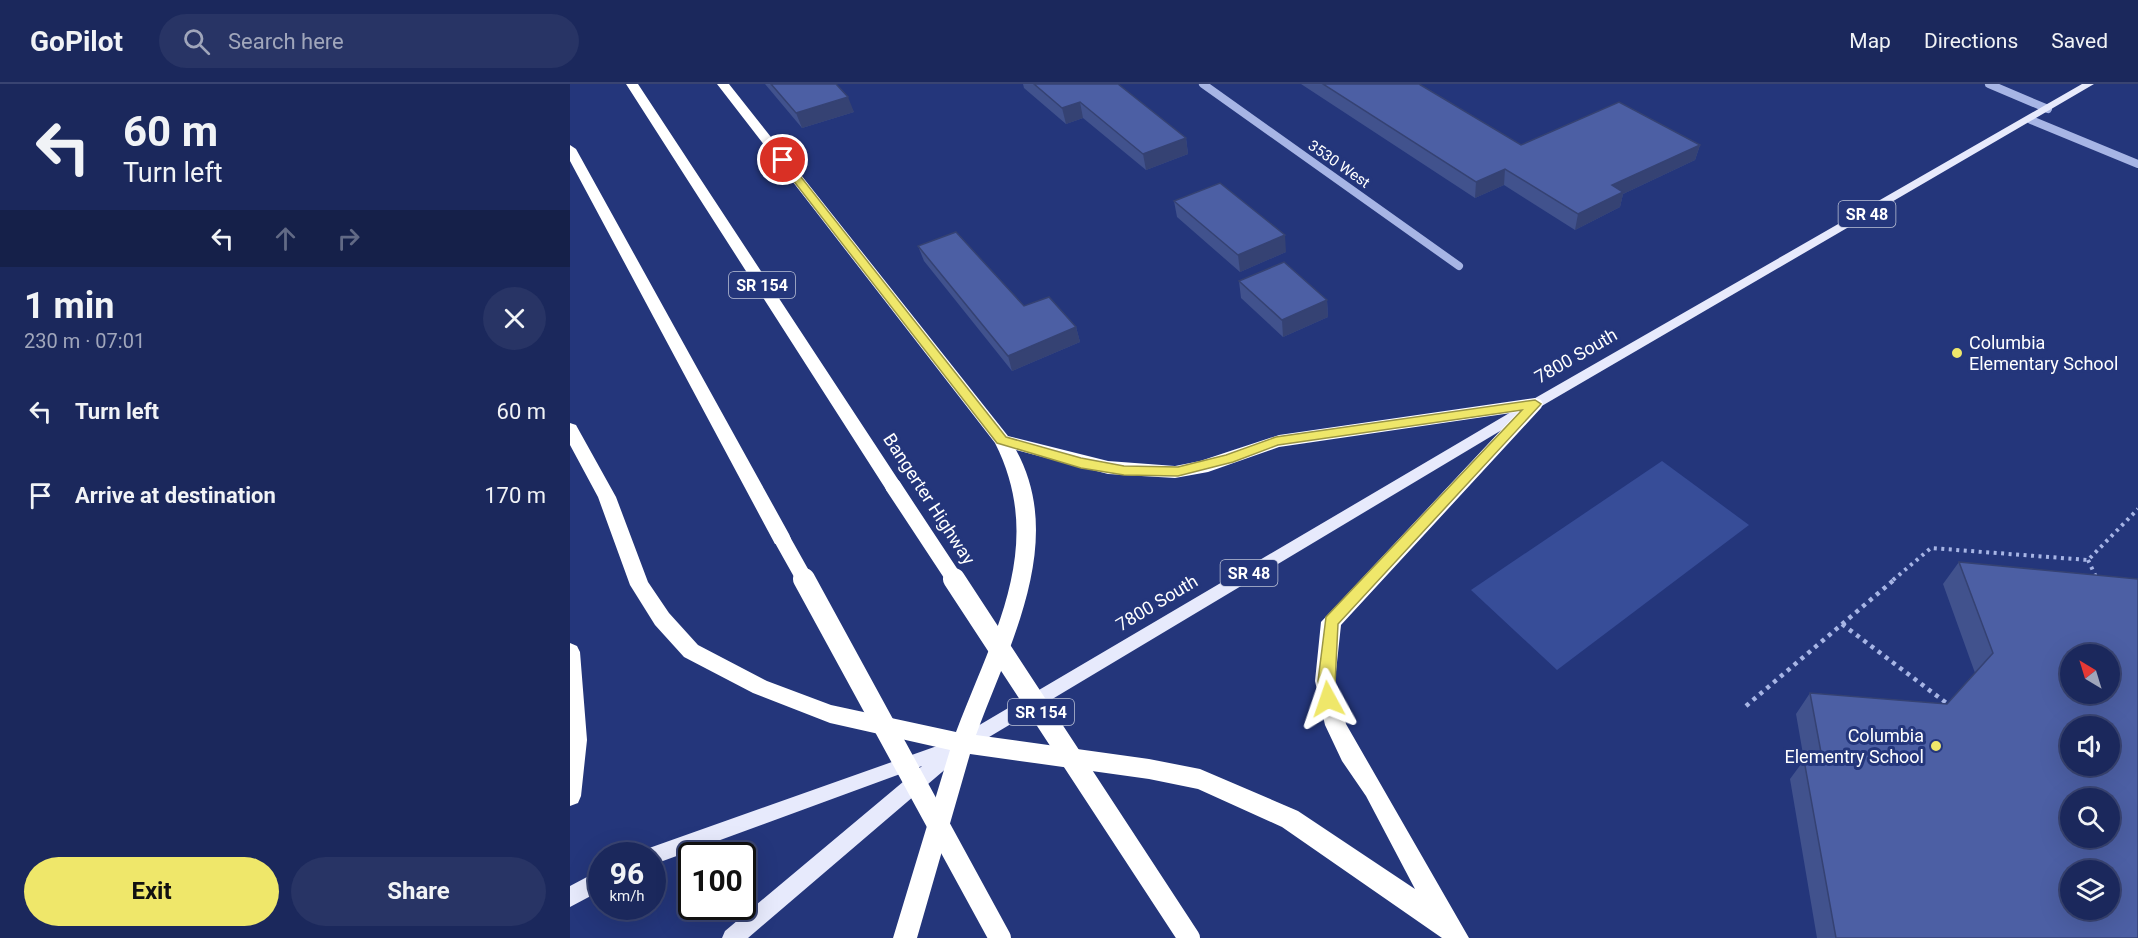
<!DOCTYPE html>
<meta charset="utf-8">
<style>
:root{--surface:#1b285c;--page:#283465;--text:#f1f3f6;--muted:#a0a6bb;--line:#394472;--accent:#efe76a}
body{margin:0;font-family:Roboto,sans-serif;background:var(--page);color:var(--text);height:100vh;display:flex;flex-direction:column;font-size:22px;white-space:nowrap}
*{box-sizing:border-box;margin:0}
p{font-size:20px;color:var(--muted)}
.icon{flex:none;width:33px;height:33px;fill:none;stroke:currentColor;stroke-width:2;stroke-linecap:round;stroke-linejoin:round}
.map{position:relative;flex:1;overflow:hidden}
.drawer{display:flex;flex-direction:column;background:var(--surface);width:570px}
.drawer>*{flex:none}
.hud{background:#1b285c;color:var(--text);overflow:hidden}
.needle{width:39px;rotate:322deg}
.controls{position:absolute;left:1490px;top:560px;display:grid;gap:12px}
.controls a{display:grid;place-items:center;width:60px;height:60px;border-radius:50%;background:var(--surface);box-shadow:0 6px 24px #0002,0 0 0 2px var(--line);font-size:30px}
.speed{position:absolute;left:18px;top:758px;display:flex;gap:12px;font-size:30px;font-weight:700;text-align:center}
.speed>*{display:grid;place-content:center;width:78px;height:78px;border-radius:50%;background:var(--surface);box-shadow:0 6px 24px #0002,0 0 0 2px var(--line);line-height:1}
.speed small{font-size:15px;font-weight:400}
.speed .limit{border:3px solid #111;border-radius:9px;background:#fff;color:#111}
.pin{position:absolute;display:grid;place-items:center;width:51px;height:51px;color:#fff;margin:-26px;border:3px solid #fff;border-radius:50%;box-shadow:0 2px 6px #0007}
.me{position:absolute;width:66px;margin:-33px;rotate:355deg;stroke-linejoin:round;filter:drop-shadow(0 0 4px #0008)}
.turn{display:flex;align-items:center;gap:21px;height:126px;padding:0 24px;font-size:27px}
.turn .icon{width:78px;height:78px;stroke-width:2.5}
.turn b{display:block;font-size:42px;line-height:51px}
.lanes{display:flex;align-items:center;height:57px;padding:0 24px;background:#0003;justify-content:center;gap:30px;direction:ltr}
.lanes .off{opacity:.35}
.round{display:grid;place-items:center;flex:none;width:63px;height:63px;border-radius:32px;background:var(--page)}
.head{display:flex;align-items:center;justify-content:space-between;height:102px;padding:0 24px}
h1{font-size:36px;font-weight:700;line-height:45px}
.button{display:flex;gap:12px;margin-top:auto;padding:12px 24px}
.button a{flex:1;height:69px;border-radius:36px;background:var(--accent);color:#111;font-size:24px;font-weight:700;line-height:69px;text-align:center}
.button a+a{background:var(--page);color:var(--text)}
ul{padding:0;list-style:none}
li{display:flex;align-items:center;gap:18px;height:84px;padding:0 24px}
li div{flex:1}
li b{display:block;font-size:22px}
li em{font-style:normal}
header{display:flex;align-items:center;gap:36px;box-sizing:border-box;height:84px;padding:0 30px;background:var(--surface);border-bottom:2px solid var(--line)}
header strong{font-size:28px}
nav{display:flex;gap:33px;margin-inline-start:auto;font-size:21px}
.search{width:420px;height:54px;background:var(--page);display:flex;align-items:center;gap:15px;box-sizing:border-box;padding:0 21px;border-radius:33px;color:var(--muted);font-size:22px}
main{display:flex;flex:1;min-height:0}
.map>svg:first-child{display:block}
.green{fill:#374d98}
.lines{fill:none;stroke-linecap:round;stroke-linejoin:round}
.path-far1{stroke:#a7b5e5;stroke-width:4;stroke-dasharray:3 4.5;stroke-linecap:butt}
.path{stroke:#a7b5e5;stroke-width:4.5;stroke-dasharray:4 5;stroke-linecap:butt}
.minor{stroke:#a7b5e5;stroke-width:8}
.major{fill:#e7eafc;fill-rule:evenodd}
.highway{fill:#fff;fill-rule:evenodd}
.highway-bridge-far1{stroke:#fff;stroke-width:16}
.highway-bridge{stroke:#fff;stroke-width:22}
.wall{fill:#41528d}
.shaded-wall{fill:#354273}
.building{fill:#4c5fa4;stroke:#354273;stroke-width:1.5;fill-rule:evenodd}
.route{fill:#efe76a;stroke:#9b9645;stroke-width:1.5}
.poi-dot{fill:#efe76a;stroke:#24367b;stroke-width:2}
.labels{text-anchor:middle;stroke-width:6;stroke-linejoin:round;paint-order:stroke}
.far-street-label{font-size:15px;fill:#fff;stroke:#24367b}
.shield{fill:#24367b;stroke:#bdc3d7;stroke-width:1.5}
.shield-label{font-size:16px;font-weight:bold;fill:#fff}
.poi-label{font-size:18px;fill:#fff;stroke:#24367b;text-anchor:start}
.street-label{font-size:18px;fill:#fff;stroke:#24367b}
</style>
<header>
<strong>GoPilot</strong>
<div class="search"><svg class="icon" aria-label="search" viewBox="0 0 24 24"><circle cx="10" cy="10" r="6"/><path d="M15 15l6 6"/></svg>Search here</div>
<nav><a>Map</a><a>Directions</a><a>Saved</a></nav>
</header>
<main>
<section class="drawer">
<div class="hud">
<div class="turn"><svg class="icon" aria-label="left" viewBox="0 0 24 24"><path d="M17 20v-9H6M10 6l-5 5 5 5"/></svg><div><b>60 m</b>Turn left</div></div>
<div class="lanes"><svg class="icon" aria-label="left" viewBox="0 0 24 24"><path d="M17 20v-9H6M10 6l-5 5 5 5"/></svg><svg class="icon off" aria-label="ahead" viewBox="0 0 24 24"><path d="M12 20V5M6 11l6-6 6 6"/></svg><svg class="icon off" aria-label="right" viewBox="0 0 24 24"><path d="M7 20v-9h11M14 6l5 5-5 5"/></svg></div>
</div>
<div class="head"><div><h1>1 min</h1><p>230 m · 07:01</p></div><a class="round"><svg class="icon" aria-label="close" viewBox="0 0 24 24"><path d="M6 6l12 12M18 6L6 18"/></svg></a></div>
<ul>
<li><svg class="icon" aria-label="left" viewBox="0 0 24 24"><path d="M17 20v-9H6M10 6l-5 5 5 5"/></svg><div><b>Turn left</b></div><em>60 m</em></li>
<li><svg class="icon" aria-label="arrive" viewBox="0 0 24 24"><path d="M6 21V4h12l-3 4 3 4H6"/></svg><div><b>Arrive at destination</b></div><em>170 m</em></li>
</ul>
<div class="button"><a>Exit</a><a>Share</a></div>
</section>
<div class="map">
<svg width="1568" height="854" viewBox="0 0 1568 854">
<rect width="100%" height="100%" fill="#24367b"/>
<path class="green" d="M1092,377L1179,441L987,586L901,506Z"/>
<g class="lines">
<path class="path-far1" d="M1518,476L1527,495
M1323,496L1361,464L1518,476L1568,425"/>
<path class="path" d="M1272,540L1379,621
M1176,622L1325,495"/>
<path class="minor" d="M633,0L889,182
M1419,0L1478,25
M1461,36L1568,80"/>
<path class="major" d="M1512,0H1524L970,323L399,665L178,854H152L155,847L352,682L82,781V771H73L75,765L82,763L384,656L960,317Z
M32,785V806L0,823V802Z"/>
<path class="highway" d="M56,0H68L329,397L332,402L329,407H317Z
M147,0H159L438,352L538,377L605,382L630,377L709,351L965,314L971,316L973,320L971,324L771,541L765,597L776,640L899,854H872L712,743L628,705L579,695L400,670L347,854H323L380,666L260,639L183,609L114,573L85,541L60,501L28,413L0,361V339L6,341L46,413L78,498L99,529L128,561L197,597L261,621L386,648C423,550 477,462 425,359ZM948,328L751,538L745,597L755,641L772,677L796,712L845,805L728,727L630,685L579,675L406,651C438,563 497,458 446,366L538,390L605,394L638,388L709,363Z
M0,61L6,65L219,450L221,455L219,460H205L0,77Z
M0,559L7,562L10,568L17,656L11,712L8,719L0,722Z"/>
<path class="highway-bridge-far1" d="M323,402L385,496
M212,455L235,496"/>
<path class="highway-bridge" d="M234,495L430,854
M384,495L619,854"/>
</g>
<path class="wall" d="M195,0H266L284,28L232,44Z
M453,0H548L616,54L618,70L576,86L513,34L496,40L454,4Z
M731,0H849L951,61H1130L1125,76L1053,110L1050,123L1005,146L934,101L905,114Z
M604,117L716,168L670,188L607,133Z
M348,162L454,222L506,243L510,258L442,287L354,177Z
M669,197L757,216L758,233L713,253L671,214Z
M1389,478L1568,854H1247L1220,695L1234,676L1226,630L1240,609L1377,620L1405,589L1373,500Z"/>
<path class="shaded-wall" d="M278,13L284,28L232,44L226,29Z
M510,18L513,34L496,40L492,24Z
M616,54L618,70L576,86L573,70Z
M1130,61L1125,76L1053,110L1050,123L1005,146L1008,130L1042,101Z
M935,85L934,101L905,114L906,98Z
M715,151L716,168L670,188L668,171Z
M757,216L758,233L713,253L712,236Z
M506,243L510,258L442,287L438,272Z"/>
<path class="building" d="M201,0H266L278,13L226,29Z
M464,0H548L616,54L573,70L510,18L492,24Z
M753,0H849L951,61L1049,18L1130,61L1042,101L1053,108L1008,130L935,85L906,98Z
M650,99L715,151L668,171L604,117Z
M386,148L454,222L479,213L506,243L438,272L348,162Z
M714,178L757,216L712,236L669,197Z
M1389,478L1568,495V854H1266L1234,676L1253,679L1240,609L1377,620L1423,569ZM1500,570H1539V609H1500ZM1500,642H1539V681H1500ZM1500,714H1539V753H1500ZM1500,786H1539V825H1500Z"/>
<path class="route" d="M209,74H216L436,353L511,374L554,382L608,383L656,371L706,353L965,316L971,320L768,540L764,620H753L748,597L756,533L952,326L708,361L663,378L608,392L554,391L511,384L427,359L209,78Z"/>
<g class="poi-dot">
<circle cx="1387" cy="269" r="6"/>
<circle cx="1366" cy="662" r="6"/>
</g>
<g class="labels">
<g class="far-street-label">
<text transform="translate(769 80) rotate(35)" y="5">3530 West</text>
</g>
<g class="shield">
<rect x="1268.5" y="117" width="57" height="26" rx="4.5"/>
<rect x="159" y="188" width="66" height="26" rx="4.5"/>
<rect x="650.5" y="476" width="57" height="26" rx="4.5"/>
<rect x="438" y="615" width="66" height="26" rx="4.5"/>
</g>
<g class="shield-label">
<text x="1297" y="136">SR 48</text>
<text x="192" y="207">SR 154</text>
<text x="679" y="495">SR 48</text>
<text x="471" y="634">SR 154</text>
</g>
<g class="poi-label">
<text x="1399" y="265">Columbia<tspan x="1399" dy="21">Elementary School</tspan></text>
<text x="1354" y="658" text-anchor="end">Columbia<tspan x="1354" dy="21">Elementry School</tspan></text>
</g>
<g class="street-label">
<text transform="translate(1006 272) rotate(-30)" y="6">7800 South</text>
<text transform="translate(359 415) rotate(57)" y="6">Bangerter Highway</text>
<text transform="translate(587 519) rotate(-31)" y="6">7800 South</text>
</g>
</g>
</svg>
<div class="controls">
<a><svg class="needle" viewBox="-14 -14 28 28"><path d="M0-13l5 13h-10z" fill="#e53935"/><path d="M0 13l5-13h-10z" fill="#a0a6bb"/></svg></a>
<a><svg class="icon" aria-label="sound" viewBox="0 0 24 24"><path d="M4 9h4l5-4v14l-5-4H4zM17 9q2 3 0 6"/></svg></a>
<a><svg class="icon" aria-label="search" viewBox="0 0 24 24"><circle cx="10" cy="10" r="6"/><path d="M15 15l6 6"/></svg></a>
<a><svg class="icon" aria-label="layers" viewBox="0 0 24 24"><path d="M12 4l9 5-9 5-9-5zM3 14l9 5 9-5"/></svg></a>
</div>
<div class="speed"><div>96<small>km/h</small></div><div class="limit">100</div></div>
<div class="pin" style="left:213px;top:76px;background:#d93025"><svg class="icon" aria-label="arrive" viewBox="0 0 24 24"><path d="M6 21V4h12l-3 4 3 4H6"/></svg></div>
<svg class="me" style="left:758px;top:615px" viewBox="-20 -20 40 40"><path d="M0-17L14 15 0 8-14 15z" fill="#efe76a" stroke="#fff" stroke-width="4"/></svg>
</div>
</main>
